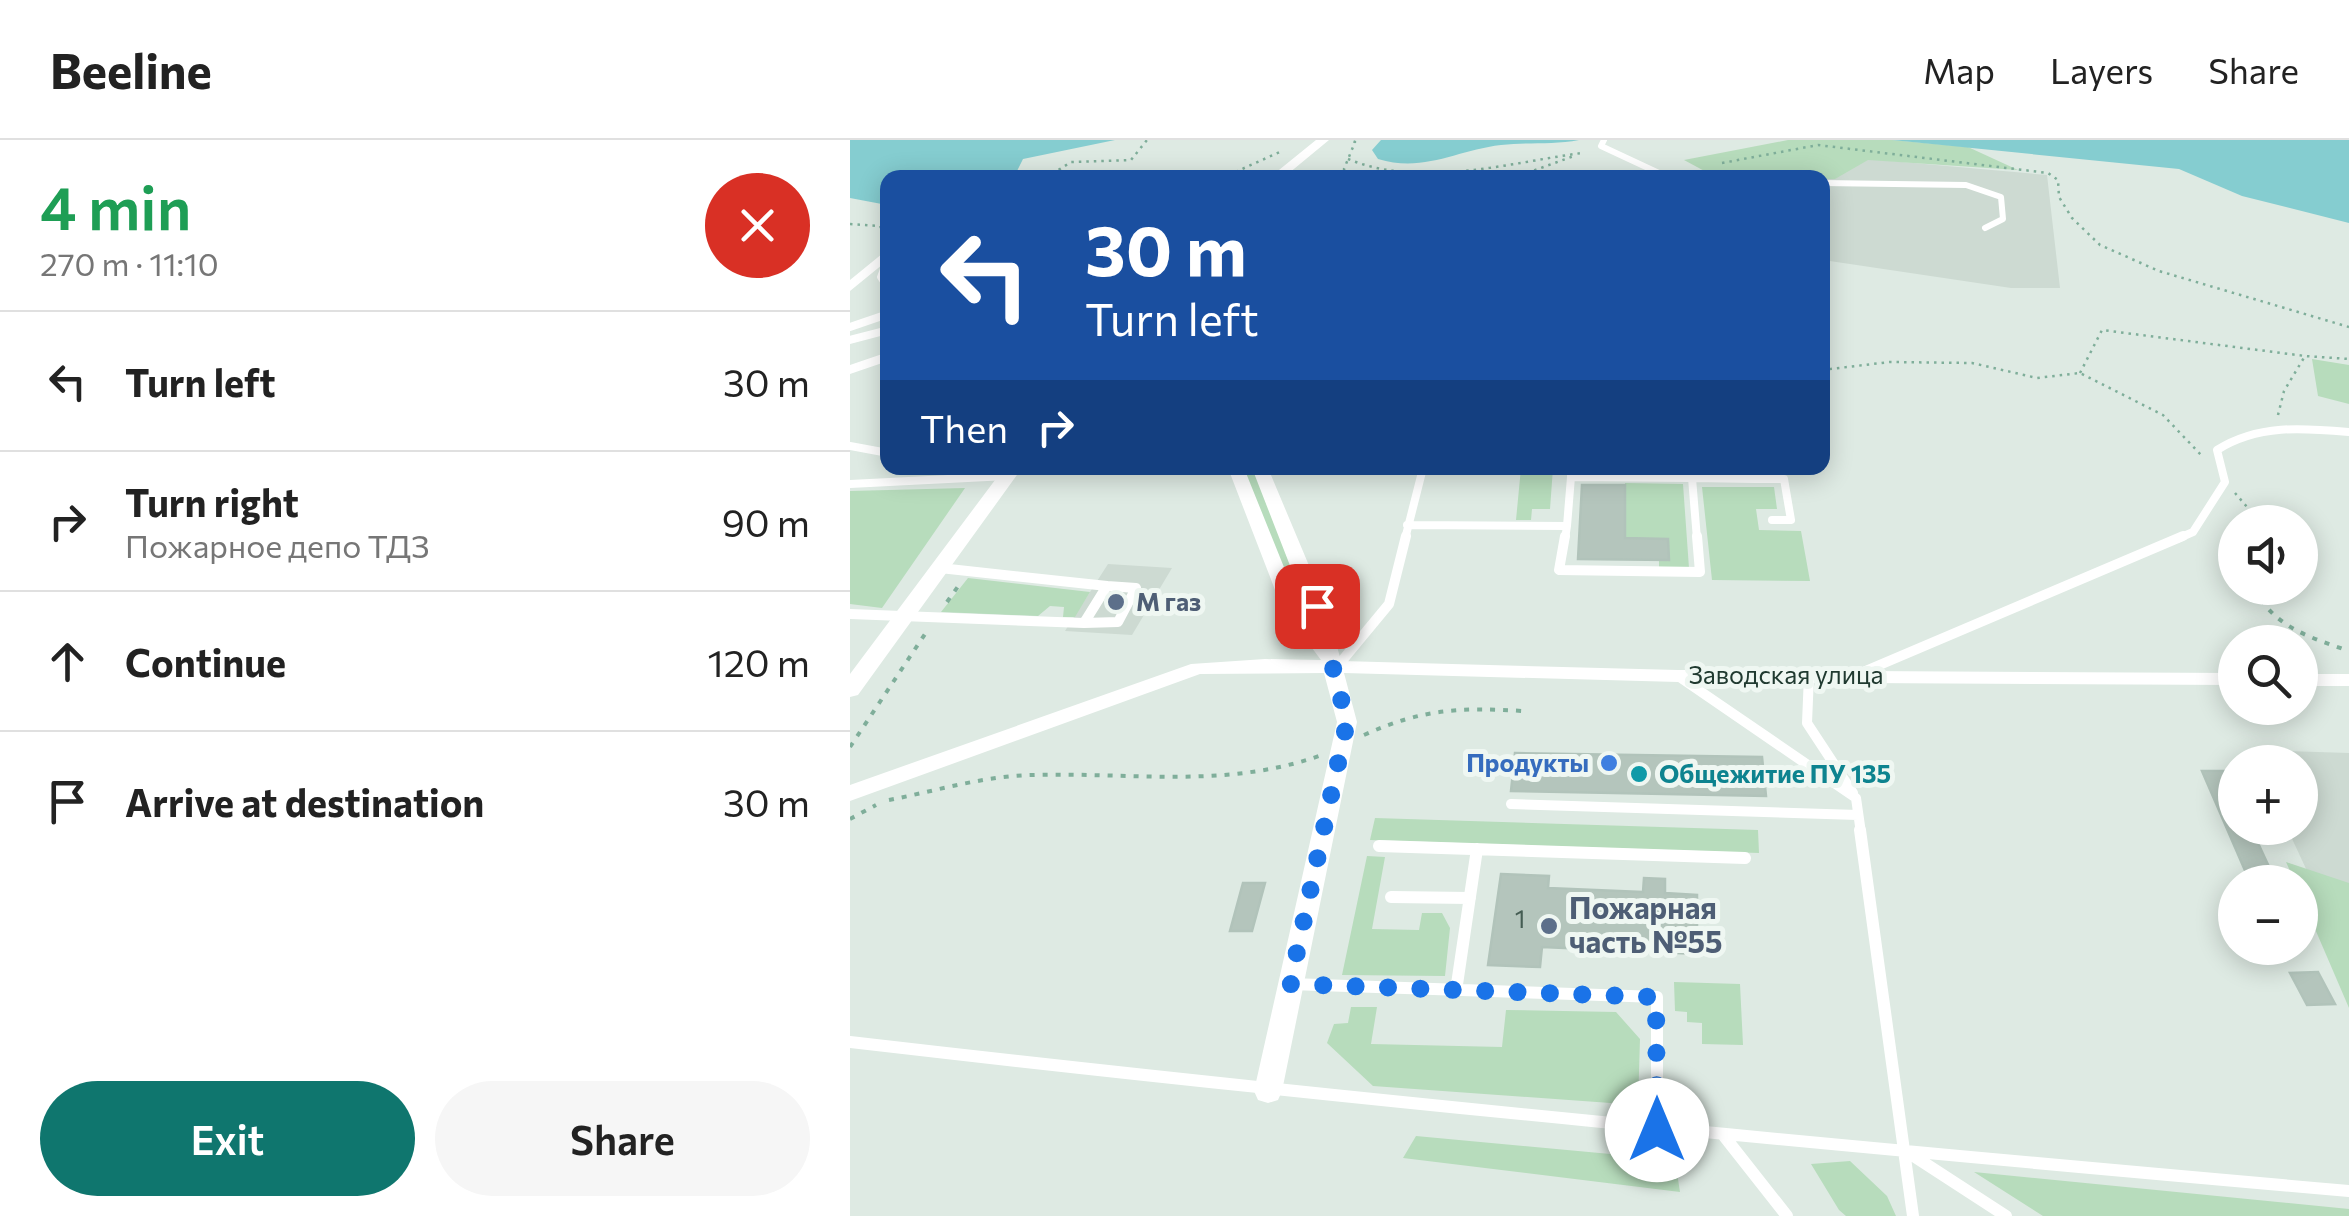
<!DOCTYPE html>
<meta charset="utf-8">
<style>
:root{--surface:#fff;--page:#f6f6f6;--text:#222;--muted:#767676;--line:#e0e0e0;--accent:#0f766e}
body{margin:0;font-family:Commissioner,sans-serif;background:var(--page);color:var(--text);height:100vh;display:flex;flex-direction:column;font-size:38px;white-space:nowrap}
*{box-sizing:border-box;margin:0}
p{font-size:32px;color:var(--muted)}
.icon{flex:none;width:55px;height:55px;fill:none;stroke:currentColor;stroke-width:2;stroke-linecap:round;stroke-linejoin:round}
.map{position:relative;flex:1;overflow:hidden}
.details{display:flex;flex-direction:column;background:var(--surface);width:850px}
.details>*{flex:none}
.banner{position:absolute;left:30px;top:30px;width:950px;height:305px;border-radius:20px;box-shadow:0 5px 25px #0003;background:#1a4fa0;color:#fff;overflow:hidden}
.fabs{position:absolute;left:1368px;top:365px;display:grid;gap:20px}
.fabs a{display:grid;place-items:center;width:100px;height:100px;border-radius:50%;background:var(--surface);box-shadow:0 5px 25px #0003;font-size:50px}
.pin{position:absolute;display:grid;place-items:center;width:85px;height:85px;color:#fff;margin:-42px;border-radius:20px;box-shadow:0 5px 15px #0006}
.me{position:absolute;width:110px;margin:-55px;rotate:0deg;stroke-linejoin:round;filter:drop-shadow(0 0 8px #0008)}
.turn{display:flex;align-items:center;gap:35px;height:210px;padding:0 40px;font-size:45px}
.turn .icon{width:130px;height:130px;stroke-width:2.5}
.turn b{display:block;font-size:70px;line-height:85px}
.then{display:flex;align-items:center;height:95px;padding:0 40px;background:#0003;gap:20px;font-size:38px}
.round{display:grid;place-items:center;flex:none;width:105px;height:105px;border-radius:52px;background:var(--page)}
.summary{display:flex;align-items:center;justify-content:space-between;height:170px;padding:0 40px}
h1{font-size:60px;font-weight:600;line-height:75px;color:#1e9e55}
.primary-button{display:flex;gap:20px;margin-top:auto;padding:20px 40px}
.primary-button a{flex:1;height:115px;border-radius:60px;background:var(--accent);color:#fff;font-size:40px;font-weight:600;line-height:115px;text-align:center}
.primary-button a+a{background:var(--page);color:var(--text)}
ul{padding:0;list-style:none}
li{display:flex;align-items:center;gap:30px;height:140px;padding:0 40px;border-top:2px solid var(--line)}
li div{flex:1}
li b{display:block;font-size:38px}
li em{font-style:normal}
header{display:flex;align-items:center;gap:60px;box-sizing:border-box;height:140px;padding:0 50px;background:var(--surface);border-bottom:2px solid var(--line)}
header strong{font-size:48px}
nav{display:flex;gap:55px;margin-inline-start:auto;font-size:35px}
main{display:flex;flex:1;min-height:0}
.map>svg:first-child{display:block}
.built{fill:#cddad2}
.green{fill:#b7dcbc}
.water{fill:#85cdd0}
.building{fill:#b4c5bc;stroke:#b1c3ba;stroke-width:2.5}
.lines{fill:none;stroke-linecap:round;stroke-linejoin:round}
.path-far1{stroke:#7fae9a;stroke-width:2.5;stroke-dasharray:2.5 5;stroke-linecap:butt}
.path{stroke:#7fae9a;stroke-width:4;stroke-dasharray:5 8;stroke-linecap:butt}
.service-far3{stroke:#fff;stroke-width:6}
.service-far2{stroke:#fff;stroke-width:8}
.service-far1{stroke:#fff;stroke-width:10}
.service{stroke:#fff;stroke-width:12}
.minor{fill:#fff;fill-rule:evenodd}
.tertiary{fill:#fff;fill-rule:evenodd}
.route{stroke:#1a73e8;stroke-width:18;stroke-dasharray:0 32.4}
.service-dot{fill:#5c6f8a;stroke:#eff7f2;stroke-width:4}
.shop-dot{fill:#3f7fe0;stroke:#eff7f2;stroke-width:4}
.culture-dot{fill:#0f9aa8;stroke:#eff7f2;stroke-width:4}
.labels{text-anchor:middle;stroke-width:10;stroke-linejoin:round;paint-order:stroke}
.service-label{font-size:25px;font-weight:bold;fill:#4e5e75;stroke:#eff7f2;text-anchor:start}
.street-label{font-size:25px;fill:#203a30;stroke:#eff7f2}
.shop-label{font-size:25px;font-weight:bold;fill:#366cbe;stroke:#eff7f2;text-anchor:end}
.culture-label{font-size:25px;font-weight:bold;fill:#0d838f;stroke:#eff7f2;text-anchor:start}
.near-number-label{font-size:25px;fill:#455d53}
.near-service-label{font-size:30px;font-weight:bold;fill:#4e5e75;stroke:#eff7f2;text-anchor:start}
</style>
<header>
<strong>Beeline</strong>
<nav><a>Map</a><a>Layers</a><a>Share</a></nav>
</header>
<main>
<section class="details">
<div class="summary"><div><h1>4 min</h1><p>270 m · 11:10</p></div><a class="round" style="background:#d93025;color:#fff"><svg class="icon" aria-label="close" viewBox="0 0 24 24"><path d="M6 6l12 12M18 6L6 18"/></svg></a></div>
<ul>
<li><svg class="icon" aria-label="left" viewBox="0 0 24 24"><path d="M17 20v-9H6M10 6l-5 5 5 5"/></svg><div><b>Turn left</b></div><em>30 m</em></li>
<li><svg class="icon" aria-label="right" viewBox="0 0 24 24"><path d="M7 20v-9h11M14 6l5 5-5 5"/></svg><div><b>Turn right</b><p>Пожарное депо ТДЗ</p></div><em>90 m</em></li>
<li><svg class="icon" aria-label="ahead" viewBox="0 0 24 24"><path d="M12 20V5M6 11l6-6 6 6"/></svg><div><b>Continue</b></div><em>120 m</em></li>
<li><svg class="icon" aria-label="arrive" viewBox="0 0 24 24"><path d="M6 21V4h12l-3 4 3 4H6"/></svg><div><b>Arrive at destination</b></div><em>30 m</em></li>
</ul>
<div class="primary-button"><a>Exit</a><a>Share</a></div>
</section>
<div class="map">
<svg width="1499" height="1076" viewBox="0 0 1499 1076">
<rect width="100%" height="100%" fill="#deeae3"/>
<path class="built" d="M951,13L1197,35L1210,148H1161L973,120L972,38H858Z
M258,424L322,428L282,495L215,491Z
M1402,610L1499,613V821L1437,688H1450V622H1407Z"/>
<path class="green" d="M938,0H1042L1118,7L1168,30L1018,20L985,39L904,38L860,34L834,20Z
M1462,219L1499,225V264L1468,256Z
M393,328H403L458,461L447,465Z
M671,328H703L700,369H682L681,380H666Z
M775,343L833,344L839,428H809V420H819L818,399L775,398Z
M852,347H924L927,369H906L909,390L951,391L960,441L862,440Z
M115,348L32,468L0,464V351Z
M118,438L240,452L225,477H213L214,467L200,466L188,476L91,472Z
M525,678L908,690L909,713L520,700Z
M517,716L535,717L522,789L569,790L572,773H592L600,788L595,836L492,835Z
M1436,722L1499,743V868L1450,754V742H1445Z
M824,842L890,844L893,905L852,904V883L837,882V872L825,871Z
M501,867H527L521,904L652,907L656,870L766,872L790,899L788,965L523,946L477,903L484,884L498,883Z
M566,996L825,1020L830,1052L553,1018Z
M1000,1021L1037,1056L1046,1076H996L989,1070L961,1024Z
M1124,1032L1499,1069V1076H1193Z"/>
<path class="water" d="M0,0H265L173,19L164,37L38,38L37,65L0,58Z
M531,0H729C703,5 677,2 651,5C607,10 574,33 528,19L522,10Z
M1042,0H1499V83L1392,56L1329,29Z"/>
<path class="building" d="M732,345H775V398L818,399L819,420L728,419Z
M665,613L912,617L916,656L661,651Z
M1352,631H1376L1385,652V688H1401L1426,742H1400Z
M651,734L699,736L698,748L793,752L794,738L815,739V753L847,755V814L692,807L690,827L638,825Z
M393,743H415L402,791H380Z
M1468,832L1485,864L1457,865L1440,833Z"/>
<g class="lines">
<path class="path-far1" d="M498,19C571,49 657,23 732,13
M872,23L968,5L1198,33L1208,40L1209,57L1222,78L1250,105L1309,131L1499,187
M196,38L221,22L281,20L297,0
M372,38L432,11
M496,38L494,29L505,2L500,0
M663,38L724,16
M0,84L30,86L38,101
M972,230L1040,222L1122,223L1187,238L1230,233L1313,275L1353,317
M1230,233L1252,190L1455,216
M1428,275L1434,251L1455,216L1499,219
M1385,353L1410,382"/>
<path class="path" d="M1405,448C1422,487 1462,498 1499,511
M97,462L109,445
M514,595C572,569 610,567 673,571
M0,607L75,494
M39,660C86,651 133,636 182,635C280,632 374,649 469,616
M0,679L26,665"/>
<path class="service-far3" d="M754,0L751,6L811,34
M801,38L811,34L874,38
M972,43L1116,45L1151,57L1153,79L1135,88
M38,116L30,137L38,149"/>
<path class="service-far2" d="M0,187L38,174
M0,200L38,190
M0,306L38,313
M721,328V337L842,338L847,399
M842,338L906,339L905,328
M906,339H934L941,380H922
M0,344L157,336
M557,385L717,386L721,337
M555,399L573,328
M715,399L717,386
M1327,399L1343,392L1375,342L1367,310C1408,284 1453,288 1499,292"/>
<path class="service-far1" d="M715,396L709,430L850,432L847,396
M0,474L234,483L257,446L90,428
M234,483L268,482L286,448L257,446
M486,528L539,464L556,396
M959,535L957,583L1003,653
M1006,535L1333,396
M828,536L1006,658L1011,693
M661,664L1008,675"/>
<path class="service" d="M1010,690L1063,1076
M529,706L895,718
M541,757L620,758
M441,844L807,857V990
M606,851L627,709
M0,902C499,960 999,1007 1499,1051
M874,996L937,1076
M1059,1013L1156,1076"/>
<path class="minor" d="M38,109V120L0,151V140Z
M38,212V221L0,234V225Z
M378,328H394L450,467L462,482L402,328H418L476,466L491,521L828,530L1385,533V545L828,542L494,533L507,582L432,951L428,960L418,963L408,960L404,951L487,582L474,533L350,534L0,661V645L341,524L415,519L471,520L432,468Z
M1450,534H1499V546H1450Z"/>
<path class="tertiary" d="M466,0H479L433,38H419Z
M154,328H172L8,555L0,557V534Z"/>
</g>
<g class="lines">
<path class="route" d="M467,466L497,582L440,844L806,857L807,990"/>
</g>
<g class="service-dot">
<circle cx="266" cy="462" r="10"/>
<circle cx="699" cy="786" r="10"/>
</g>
<circle class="shop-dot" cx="759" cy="623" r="10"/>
<circle class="culture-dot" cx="789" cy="634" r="10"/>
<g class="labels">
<g class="service-label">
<text x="286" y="471">М газ</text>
</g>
<g class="street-label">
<text x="936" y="544">Заводская улица</text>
</g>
<g class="shop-label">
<text x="739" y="632">Продукты</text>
</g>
<g class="culture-label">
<text x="809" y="643">Общежитие ПУ 135</text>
</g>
<g class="near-number-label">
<text x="670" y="788">1</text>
</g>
<g class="near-service-label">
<text x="719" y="779">Пожарная<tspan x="719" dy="34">часть №55</tspan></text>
</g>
</g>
</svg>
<div class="fabs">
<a><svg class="icon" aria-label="sound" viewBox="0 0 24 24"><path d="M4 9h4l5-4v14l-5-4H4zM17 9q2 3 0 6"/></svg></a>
<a><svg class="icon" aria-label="search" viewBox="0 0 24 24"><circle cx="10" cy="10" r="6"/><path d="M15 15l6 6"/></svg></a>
<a>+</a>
<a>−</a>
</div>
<div class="pin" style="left:467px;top:466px;background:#d93025"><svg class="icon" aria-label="arrive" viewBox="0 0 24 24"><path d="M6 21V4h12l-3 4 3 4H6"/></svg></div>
<svg class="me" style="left:807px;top:990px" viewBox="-20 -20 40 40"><circle r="19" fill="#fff"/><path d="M0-13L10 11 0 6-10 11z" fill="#1a73e8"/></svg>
<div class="banner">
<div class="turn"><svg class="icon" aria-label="left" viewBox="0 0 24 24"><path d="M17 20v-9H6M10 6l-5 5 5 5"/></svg><div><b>30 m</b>Turn left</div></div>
<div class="then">Then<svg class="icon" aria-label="right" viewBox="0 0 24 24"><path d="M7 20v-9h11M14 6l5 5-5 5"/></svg></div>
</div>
</div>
</main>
